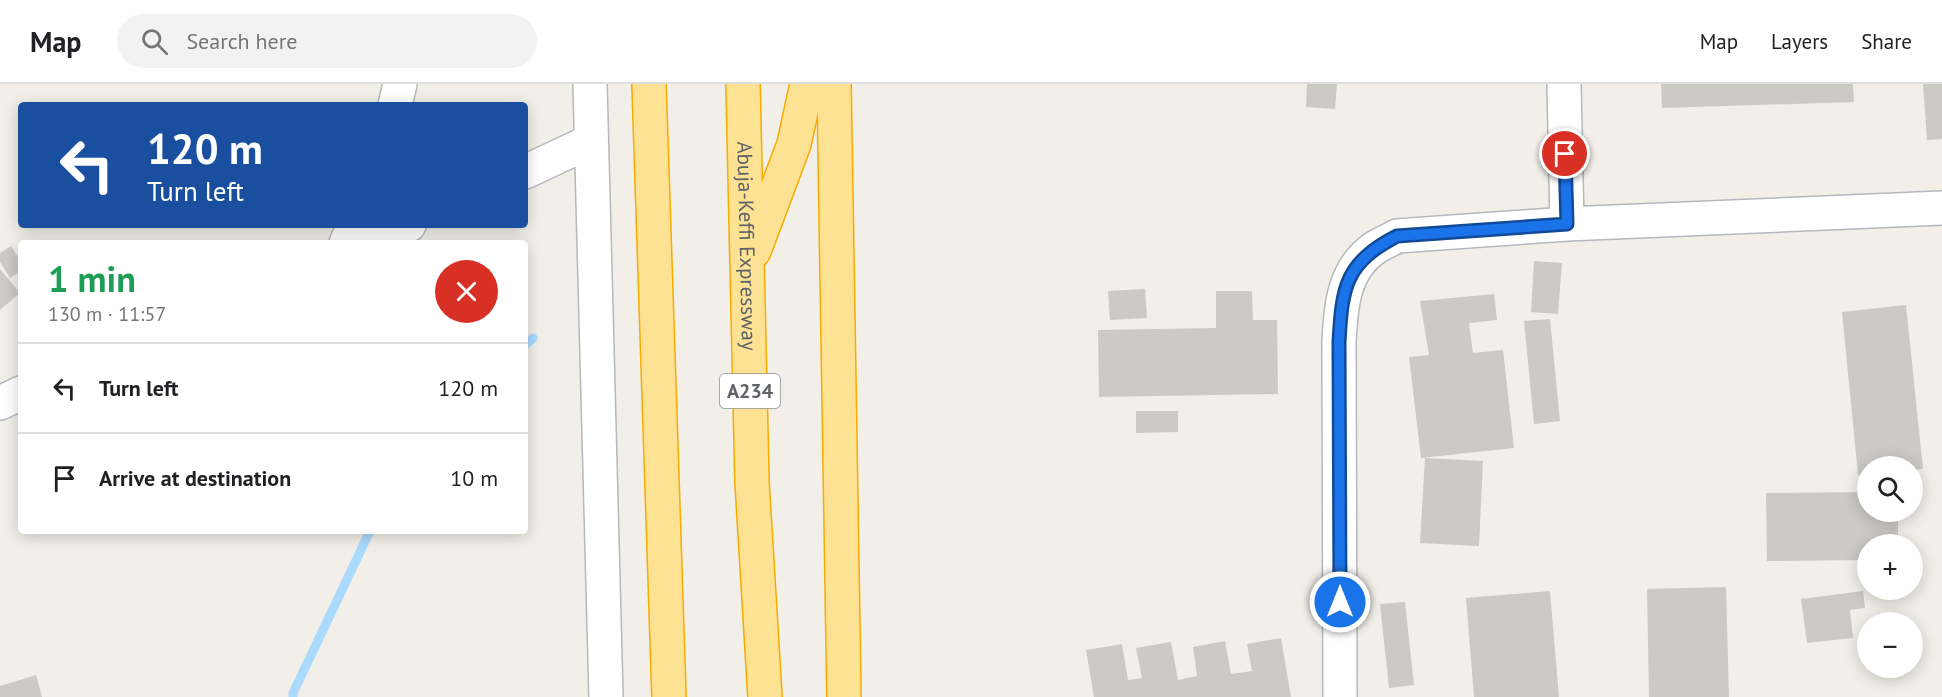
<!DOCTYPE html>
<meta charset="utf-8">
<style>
:root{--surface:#fff;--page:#f2f2f2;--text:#202124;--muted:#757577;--line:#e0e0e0}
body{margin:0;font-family:"PT Sans",sans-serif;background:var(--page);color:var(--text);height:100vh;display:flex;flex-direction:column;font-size:22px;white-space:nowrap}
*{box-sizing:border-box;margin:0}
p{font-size:20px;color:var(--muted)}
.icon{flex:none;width:33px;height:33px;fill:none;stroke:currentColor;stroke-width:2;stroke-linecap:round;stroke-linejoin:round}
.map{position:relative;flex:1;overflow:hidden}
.drawer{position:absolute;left:18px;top:156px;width:510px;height:294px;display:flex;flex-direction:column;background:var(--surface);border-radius:6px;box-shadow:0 3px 15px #0003}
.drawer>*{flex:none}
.guide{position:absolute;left:18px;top:18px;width:510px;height:126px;border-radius:6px;box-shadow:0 3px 15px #0003;background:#1a4fa0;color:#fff;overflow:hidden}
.controls{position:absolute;left:1857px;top:372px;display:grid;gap:12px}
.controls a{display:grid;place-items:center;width:66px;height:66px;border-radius:50%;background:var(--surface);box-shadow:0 3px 15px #0003;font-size:30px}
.pin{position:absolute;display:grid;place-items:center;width:51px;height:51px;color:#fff;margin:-26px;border:3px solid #fff;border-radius:50%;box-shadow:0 2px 6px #0007}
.me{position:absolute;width:66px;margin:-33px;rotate:0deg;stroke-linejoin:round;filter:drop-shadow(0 0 4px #0008)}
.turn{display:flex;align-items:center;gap:21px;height:126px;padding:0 30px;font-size:27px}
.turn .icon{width:78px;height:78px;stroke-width:2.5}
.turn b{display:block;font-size:42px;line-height:51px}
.round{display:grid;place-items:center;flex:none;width:63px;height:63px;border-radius:32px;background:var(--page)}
.summary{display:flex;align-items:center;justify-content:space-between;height:102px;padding:0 30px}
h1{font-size:36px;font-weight:700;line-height:45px;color:#1e9e55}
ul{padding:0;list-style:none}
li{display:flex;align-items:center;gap:18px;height:90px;padding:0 30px;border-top:2px solid var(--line)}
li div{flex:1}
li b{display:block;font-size:22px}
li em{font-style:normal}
header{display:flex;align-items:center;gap:36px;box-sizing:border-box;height:84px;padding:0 30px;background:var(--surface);border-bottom:2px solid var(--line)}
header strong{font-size:28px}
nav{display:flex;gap:33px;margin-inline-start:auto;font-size:21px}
.search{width:420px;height:54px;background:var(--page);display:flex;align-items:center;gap:15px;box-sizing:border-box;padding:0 21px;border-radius:33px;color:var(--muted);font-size:22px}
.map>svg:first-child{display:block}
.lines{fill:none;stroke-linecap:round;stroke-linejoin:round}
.stream{stroke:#aadaff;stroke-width:9}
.building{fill:#cccac5}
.minor-casing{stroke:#b5b8bc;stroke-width:36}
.highway-casing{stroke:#f9ab00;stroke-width:36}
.minor{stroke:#fff;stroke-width:33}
.highway{stroke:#fde293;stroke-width:33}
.route-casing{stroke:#114b97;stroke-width:15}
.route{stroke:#1a73e8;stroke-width:10}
.labels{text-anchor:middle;stroke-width:5;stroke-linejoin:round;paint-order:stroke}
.shield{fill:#fff;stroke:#8f9295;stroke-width:1.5}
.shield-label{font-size:20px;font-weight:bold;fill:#5f6368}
.street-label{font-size:21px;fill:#5f6368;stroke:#fff}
</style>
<header>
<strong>Map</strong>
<div class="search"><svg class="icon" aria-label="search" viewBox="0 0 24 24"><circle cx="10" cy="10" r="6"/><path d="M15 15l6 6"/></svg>Search here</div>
<nav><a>Map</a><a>Layers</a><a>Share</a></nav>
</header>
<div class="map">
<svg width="1942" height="613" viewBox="0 0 1942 613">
<rect width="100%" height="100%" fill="#f1efe8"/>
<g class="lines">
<path class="stream" d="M525,261L533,254
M293,613V609L370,447"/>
</g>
<path class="building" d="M1307,0H1337L1335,25L1306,23Z
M1661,0H1853L1854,18L1662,24Z
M1923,0H1942V55L1927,56Z
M11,162L21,178V187L10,194L0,178V169Z
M1534,177L1562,179L1558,230L1531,228Z
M0,185L20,209L0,226Z
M1145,205L1147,234L1110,236L1108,207Z
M1216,207H1252L1253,236H1277L1278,310L1099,313L1098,246L1216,244Z
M1494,210L1497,236L1469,239L1473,269L1503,266L1514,364L1421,374L1409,273L1429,271L1420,217Z
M1906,221L1923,385L1912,386V382H1868V391H1858L1842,228Z
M1550,235L1560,337L1534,340L1524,237Z
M1136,327H1178V348L1136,349Z
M1425,374L1483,377L1479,462L1420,459Z
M1868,408V428H1898V460H1868V476L1767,477L1766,409Z
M1726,503L1729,613H1649L1647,505Z
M1550,507L1559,613H1474L1466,514Z
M1863,507L1865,524L1850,526L1853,554L1807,559L1801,515Z
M1405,518L1414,601L1389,604L1380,520Z
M1281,554L1291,613H1094L1086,566L1122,560L1128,596L1142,594L1136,564L1171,558L1178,596L1197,592L1193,563L1225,557L1231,590L1252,587L1247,560Z
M36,591L42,613H0V602Z"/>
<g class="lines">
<g class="minor-casing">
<path id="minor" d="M590,0L606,613
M1564,0L1567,140
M395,21L400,0
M525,88L591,57
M346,159L354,141
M370,159L409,141
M0,319L21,309
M1340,613L1339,258C1341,222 1343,185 1376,163C1383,159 1390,156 1397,152L1567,140L1942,124"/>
</g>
<g class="highway-casing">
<g id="highway">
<path d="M649,0L669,613"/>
<path id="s1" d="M743,0L752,398L765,613"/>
<path d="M834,0L844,613"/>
<path d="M754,167L794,60L807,0"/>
</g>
</g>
<use href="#minor" class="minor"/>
<use href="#highway" class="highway"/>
</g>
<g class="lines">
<g class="route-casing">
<path id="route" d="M1340,518L1339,258C1342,203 1345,179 1397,152L1567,140L1565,70"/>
</g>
<use href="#route" class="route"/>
</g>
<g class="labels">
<rect class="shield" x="720" y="290" width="60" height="34" rx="4.5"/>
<g class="shield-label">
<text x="750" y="314">A234</text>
</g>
<g class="street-label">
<text dy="7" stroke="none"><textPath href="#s1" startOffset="162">Abuja-Keffi Expressway</textPath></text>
</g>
</g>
</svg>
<div class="controls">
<a><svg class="icon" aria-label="search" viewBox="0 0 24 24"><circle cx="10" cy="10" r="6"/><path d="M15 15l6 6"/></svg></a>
<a>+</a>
<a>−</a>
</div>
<div class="pin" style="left:1565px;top:70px;background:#d93025"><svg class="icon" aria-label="arrive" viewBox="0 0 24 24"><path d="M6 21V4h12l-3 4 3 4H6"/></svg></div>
<svg class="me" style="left:1340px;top:518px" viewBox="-20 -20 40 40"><circle r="17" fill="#1a73e8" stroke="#fff" stroke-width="3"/><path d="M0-11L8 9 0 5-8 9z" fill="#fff"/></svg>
<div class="guide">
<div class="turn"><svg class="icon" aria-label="left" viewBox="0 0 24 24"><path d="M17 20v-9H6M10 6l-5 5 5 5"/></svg><div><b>120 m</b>Turn left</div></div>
</div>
<section class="drawer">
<div class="summary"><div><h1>1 min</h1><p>130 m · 11:57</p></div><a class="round" style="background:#d93025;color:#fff"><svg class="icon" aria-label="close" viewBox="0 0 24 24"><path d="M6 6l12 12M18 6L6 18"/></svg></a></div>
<ul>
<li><svg class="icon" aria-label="left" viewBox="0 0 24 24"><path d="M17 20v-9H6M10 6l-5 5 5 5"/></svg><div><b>Turn left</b></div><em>120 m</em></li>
<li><svg class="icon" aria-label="arrive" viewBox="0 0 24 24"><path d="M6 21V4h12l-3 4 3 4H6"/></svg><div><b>Arrive at destination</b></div><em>10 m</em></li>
</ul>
</section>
</div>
